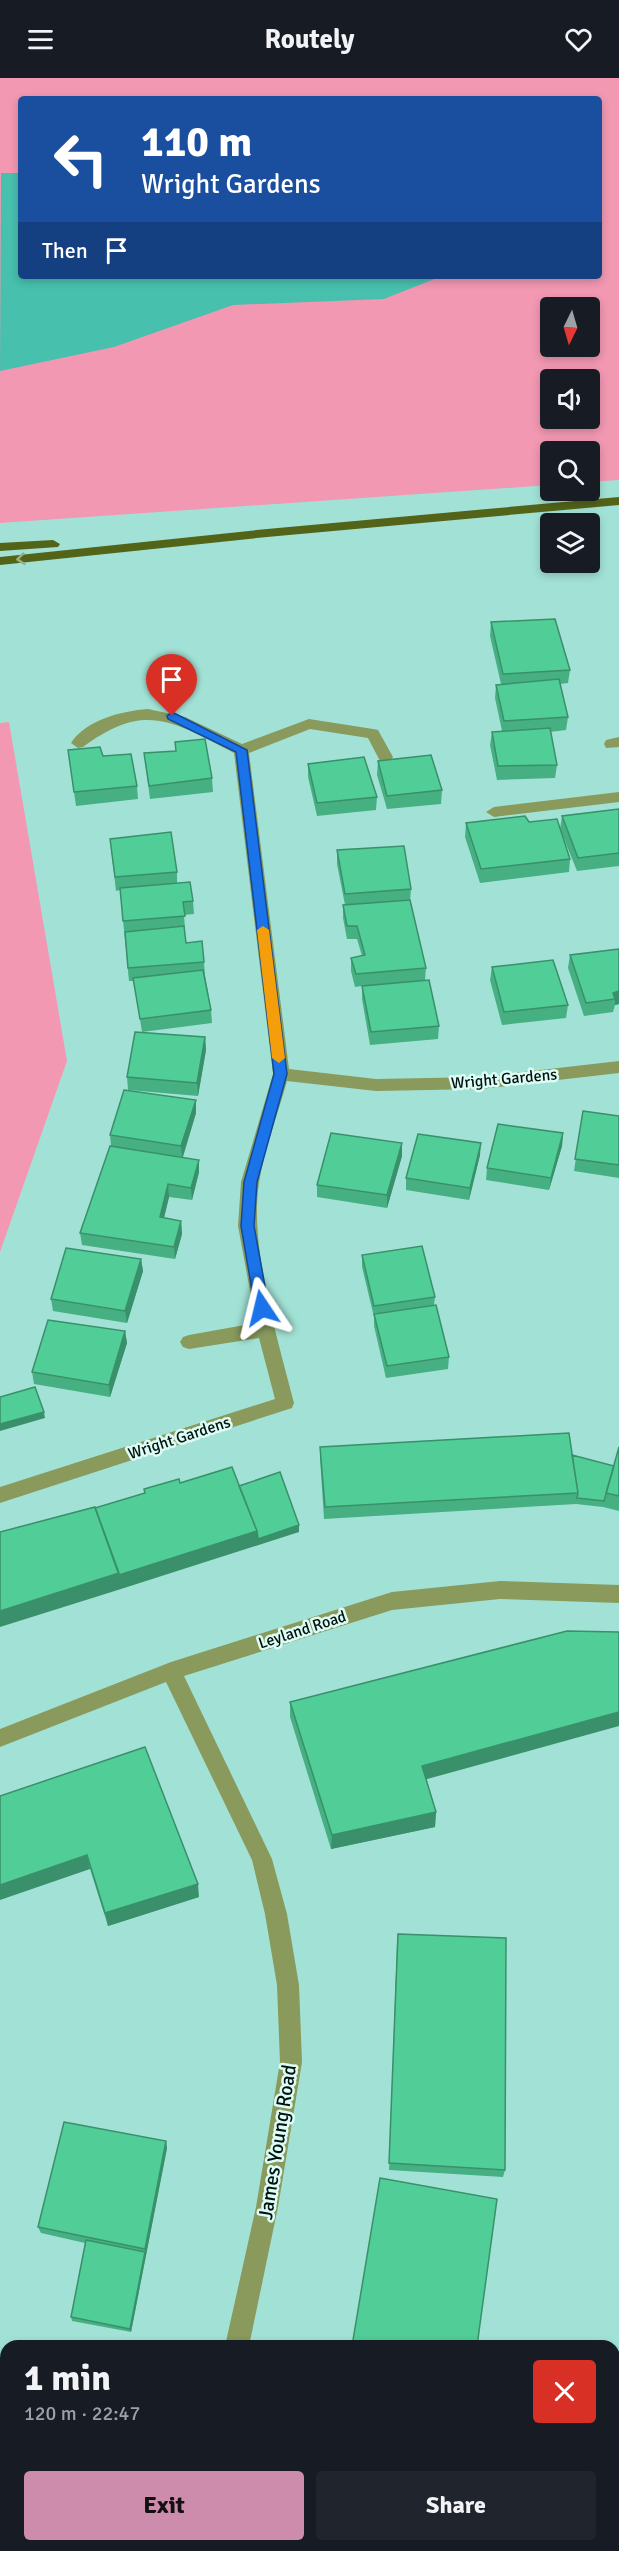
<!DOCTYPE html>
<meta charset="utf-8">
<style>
:root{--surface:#171b24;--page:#20242c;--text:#f1f3f6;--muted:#9ea1a6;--accent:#cd8cac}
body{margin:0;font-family:Signika,sans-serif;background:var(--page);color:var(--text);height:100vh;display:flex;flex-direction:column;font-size:22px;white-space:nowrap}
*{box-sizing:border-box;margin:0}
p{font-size:20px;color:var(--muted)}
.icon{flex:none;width:33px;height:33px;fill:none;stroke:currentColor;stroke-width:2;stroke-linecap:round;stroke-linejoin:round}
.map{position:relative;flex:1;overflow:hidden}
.side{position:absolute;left:0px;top:2262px;width:620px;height:212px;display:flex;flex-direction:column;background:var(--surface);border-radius:18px 18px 0 0;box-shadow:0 3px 9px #0003}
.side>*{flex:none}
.top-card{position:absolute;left:18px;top:18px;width:584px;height:183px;border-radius:6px;box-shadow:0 3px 9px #0003;background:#1a4fa0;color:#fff;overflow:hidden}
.needle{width:39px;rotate:185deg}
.controls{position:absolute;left:540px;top:219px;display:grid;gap:12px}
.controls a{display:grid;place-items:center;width:60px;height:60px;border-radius:6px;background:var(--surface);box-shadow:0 3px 9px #0003;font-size:30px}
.pin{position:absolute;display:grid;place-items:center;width:51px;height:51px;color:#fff;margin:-62px -26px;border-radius:50% 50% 50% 0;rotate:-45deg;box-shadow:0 0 6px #0007}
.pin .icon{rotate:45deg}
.me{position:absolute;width:66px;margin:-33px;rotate:350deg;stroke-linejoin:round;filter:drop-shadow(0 0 4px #0008)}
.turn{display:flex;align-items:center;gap:21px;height:126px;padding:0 24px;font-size:27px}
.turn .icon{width:78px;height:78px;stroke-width:2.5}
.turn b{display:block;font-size:42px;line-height:51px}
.then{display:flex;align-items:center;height:57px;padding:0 24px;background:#0003;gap:12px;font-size:22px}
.round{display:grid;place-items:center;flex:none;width:63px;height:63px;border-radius:6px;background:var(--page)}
.head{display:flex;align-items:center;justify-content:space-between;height:102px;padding:0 24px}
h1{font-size:36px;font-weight:800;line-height:45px}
.primary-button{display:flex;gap:12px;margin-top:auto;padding:12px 24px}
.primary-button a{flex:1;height:69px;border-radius:6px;background:var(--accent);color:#111;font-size:24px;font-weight:800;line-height:69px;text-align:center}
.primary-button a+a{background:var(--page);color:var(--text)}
header{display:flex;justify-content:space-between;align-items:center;height:78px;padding:0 24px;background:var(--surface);font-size:27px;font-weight:800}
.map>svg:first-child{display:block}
.green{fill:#f298b2;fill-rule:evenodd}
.water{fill:#48c0ae}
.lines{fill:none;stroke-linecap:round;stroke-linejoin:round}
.minor{fill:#899a5c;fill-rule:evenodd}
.major{fill:#536419;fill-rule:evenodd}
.wall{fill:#46b082}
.shaded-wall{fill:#39906a}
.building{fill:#51cd97;stroke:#39906a;stroke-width:1.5}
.oneway{stroke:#98b087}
.route{fill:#1a73e8;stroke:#114b97;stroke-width:1.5}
.slow{fill:#f59e0b}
.labels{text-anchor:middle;stroke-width:5;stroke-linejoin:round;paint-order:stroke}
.street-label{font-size:16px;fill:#00110e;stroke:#ddfcf5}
.near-street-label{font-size:20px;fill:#00110e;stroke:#ddfcf5}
</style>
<header><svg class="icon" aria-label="menu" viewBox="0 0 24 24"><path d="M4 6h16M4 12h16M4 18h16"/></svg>Routely<svg class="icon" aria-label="heart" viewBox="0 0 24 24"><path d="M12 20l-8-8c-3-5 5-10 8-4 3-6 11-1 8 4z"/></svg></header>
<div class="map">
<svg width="619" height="2473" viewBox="0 0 619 2473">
<rect width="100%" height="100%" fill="#a2e2d6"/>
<path class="green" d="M0,0H619V402L590,404V374H550V407L0,445ZM21,21H598V198H21ZM550,230H590V268H550ZM550,302H590V340H550Z
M9,644L67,983L0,1174V645Z"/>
<path class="water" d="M1,95H21V198H442L384,221L233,227L114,269L0,293Z"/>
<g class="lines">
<path class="minor" d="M148,631L185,639L242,666L309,641L373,651L378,652L393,679L390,683H380L368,660L310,651L249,675L289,991L376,1001L481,999L619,983V995L481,1011L376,1013L287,1003C278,1036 264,1071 259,1105C249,1168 278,1262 294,1325L292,1330L0,1425V1409L275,1321L259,1260L189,1271L183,1269L180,1264L183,1259L189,1257L256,1245L238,1148L241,1104L273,996L234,675C172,643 145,623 83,669L78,670L71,665C86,642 121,633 148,631Z
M619,659V669L606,670L604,666L606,662Z
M619,714V724L494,739L486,734L494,729Z
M500,1503L619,1507V1525L500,1521L392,1532L184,1598L272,1781L287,1836L299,1907L302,1984L278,2129L249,2268H225L256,2129L280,1984L277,1907L265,1836L252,1782L166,1604L0,1669V1651L171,1584L392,1514Z
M183,2468H207L206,2473H182Z"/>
<path class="major" d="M619,419V427L267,459L0,487V479L267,451Z
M53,462L60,466L58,469L0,473V465Z"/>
</g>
<path class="wall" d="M491,544L570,592L568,605L560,606L568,639L566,652L550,654L557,687L555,700L497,702L490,667L492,654L502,653L495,620L496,607L501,606L490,558Z
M175,664L212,700L213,714L150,721L144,675L175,673Z
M68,672L103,678L137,708L138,721L76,728Z
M378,683L442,712L441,726L387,731L377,697Z
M308,686L377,719L376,732L317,738L308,699Z
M619,731V788L577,793L560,751L562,738Z
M529,744L570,781L569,794L480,805L465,759L466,745Z
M110,761L177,794V805L193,823L194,836L184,837L185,851H184L186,865L204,884L205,897L211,932L212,945L142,954L134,903H129L120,812L116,813Z
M337,772L411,811L410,824L426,890L425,902L439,948L438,961L370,967L362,921V908L355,909L351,893V880L362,878L357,861H347L343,840V827H345L337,786Z
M619,871V926L615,927L613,934L584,938L568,890L570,877Z
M492,889L568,927L566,940L502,947L490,902Z
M205,959L206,972L198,1018L128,1012L127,999Z
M196,1022V1035L183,1079L199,1094L192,1122L169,1119L164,1140L181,1143L182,1156L175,1181L82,1167L80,1155L111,1068L110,1057Z
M583,1033L619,1038V1100L574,1093Z
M563,1055L562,1068L549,1112L486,1102L487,1090Z
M402,1065V1078L387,1130L317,1119V1107Z
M480,1077L469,1122L406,1112V1100Z
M362,1177L435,1219L434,1227L449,1279L448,1291L386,1300L374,1248V1239L362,1189Z
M141,1181L143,1193L127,1245L53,1233L51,1221Z
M125,1253L127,1265L110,1319L34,1306L32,1294Z
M320,1369L572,1377L614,1388L619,1369V1433L603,1429L576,1426L324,1441L320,1380Z
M290,1624L426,1701L436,1734L435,1749L331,1771L290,1639Z
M0,1718L199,1819L108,1848L90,1791Z
M397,1865L505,2092L503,2099L389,2092Z
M166,2063L167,2070L131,2254L72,2243L71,2239L85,2165L41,2155L38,2149Z
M619,2310V2334L614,2329V2318Z
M6,2324V2423L0,2422V2350Z
M614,2347L619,2348V2435L618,2436L614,2435Z
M311,2468H493L492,2473H336Z"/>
<path class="shaded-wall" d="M619,913V926L615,927V921L613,915Z
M205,959L206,972L198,1018L197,1005Z
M196,1022V1035L182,1081L181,1068Z
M563,1055L562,1068L549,1112L551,1100Z
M402,1065V1078L387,1130V1117Z
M481,1065L480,1077L469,1122L470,1110Z
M199,1082V1094L192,1122L191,1110Z
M168,1106L169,1119L161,1152L160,1139Z
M181,1143L182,1156L175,1181L174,1169Z
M141,1181L143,1193L127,1245L125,1233Z
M125,1253L127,1265L110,1319L109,1307Z
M44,1334L45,1340L0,1353V1346Z
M299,1447V1454L121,1511L119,1497L257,1453Z
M119,1495L121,1511L0,1549V1533Z
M619,1634V1648L420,1703L422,1688Z
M436,1734L435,1749L331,1771L332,1757Z
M87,1777L90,1791L0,1822V1807Z
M198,1806L199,1819L108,1848L105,1835Z
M166,2063L167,2070L131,2254L130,2251L145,2174V2171Z"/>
<path class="building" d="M555,541L570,592L503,596L491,544Z
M559,601L568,639L504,643L496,607Z
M550,650L557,687L498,688L492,654Z
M205,661L212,700L149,708L144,675L176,673L175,664Z
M100,669L103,678L131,676L137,708L74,714L68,672Z
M431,677L442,712L387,718L378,683Z
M364,679L377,719L317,725L308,686Z
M619,731V775L578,780L562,738Z
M525,738L529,744L557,741L570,781L481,791L466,745Z
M171,754L177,794L115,799L110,761Z
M404,768L411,811L345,816L337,772Z
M190,804L193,823L183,824L185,838L123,843L120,810Z
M410,822L426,890L356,896L351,880L365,877L357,848H347L343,827Z
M184,848L186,865L202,863L204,884L128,890L125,854Z
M619,871V913L613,915L615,921L586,925L570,877Z
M553,882L568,927L504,934L492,889Z
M203,892L211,932L140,941L133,900Z
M429,902L439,948L371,954L362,908Z
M135,954L205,959L197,1005L127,999Z
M124,1012L196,1022L181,1068L110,1057Z
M583,1033L619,1038V1087L575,1081Z
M498,1046L563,1055L551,1100L487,1090Z
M331,1055L402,1065L387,1117L317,1107Z
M418,1056L481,1065L470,1110L406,1100Z
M110,1068L199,1082L191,1110L168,1106L160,1139L181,1143L174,1169L80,1155Z
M422,1168L435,1219L374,1228L362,1177Z
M66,1170L141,1181L125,1233L51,1221Z
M436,1227L449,1279L387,1288L374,1236Z
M48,1242L125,1253L109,1307L32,1294Z
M35,1309L44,1334L0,1346V1319Z
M569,1355L578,1415L325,1429L320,1369Z
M619,1369V1418L606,1415Z
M572,1377L614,1388L604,1423L577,1420L578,1415Z
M232,1389L257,1453L119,1497L95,1430L145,1415L144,1411L179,1401L180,1405Z
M280,1394L299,1447L258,1461L257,1453L239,1408Z
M95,1429L119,1495L0,1533V1454Z
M567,1553L619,1554V1634L422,1688L436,1734L332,1757L290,1624Z
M145,1669L198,1806L105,1835L87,1777L0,1807V1718Z
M398,1856L506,1860L505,2092L389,2085Z
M64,2044L166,2063L145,2171L38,2149Z
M380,2100L497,2121L477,2268H352Z
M86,2162L145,2174L130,2251L71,2239Z
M619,2310V2326L614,2321V2318Z
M6,2324V2419L0,2418V2350Z
M614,2347L619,2348V2433L614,2432Z
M330,2468H493L492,2473H357Z"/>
<defs><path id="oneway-chevron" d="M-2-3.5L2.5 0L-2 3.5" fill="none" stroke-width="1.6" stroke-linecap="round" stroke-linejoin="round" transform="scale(1.5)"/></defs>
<use class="oneway" href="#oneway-chevron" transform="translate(21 481) rotate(174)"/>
<path class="route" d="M172,634L247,672L287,996L257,1104L254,1148L269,1230L262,1236L255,1230L241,1148L244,1104L274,996L236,674L168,641L167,638Z"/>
<path class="slow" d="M263,848L269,852L285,980L279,985L272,980L257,852Z"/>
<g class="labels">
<g class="street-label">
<text transform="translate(504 1000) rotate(-5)" y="6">Wright Gardens</text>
<text transform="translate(179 1359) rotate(-18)" y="6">Wright Gardens</text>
<text transform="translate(302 1551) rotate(-18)" y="6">Leyland Road</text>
</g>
<g class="near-street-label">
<text transform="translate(277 2064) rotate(-81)" y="7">James Young Road</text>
</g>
</g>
</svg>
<div class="controls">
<a><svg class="needle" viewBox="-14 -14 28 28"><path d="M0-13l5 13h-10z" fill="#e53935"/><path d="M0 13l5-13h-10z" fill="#9ea1a6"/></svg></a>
<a><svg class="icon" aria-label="sound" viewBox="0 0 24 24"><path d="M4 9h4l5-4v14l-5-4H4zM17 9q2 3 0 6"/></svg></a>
<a><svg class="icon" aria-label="search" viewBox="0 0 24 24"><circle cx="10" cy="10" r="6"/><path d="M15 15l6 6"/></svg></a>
<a><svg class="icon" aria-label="layers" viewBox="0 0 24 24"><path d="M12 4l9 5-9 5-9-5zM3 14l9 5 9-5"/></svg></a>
</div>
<div class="pin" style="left:172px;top:638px;background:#d93025"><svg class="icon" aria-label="arrive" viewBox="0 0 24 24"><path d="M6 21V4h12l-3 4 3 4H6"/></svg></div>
<svg class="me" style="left:262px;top:1230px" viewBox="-20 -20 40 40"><path d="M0-17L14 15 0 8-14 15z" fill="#1a73e8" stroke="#fff" stroke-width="4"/></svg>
<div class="top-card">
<div class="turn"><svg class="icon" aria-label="left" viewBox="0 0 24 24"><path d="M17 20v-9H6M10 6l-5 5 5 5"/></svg><div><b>110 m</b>Wright Gardens</div></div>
<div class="then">Then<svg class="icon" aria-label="arrive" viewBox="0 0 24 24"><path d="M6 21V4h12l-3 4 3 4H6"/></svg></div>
</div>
<section class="side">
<div class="head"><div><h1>1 min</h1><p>120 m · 22:47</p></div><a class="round" style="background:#d93025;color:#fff"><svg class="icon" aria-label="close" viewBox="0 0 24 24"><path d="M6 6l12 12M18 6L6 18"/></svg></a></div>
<div class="primary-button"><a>Exit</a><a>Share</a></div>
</section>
</div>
